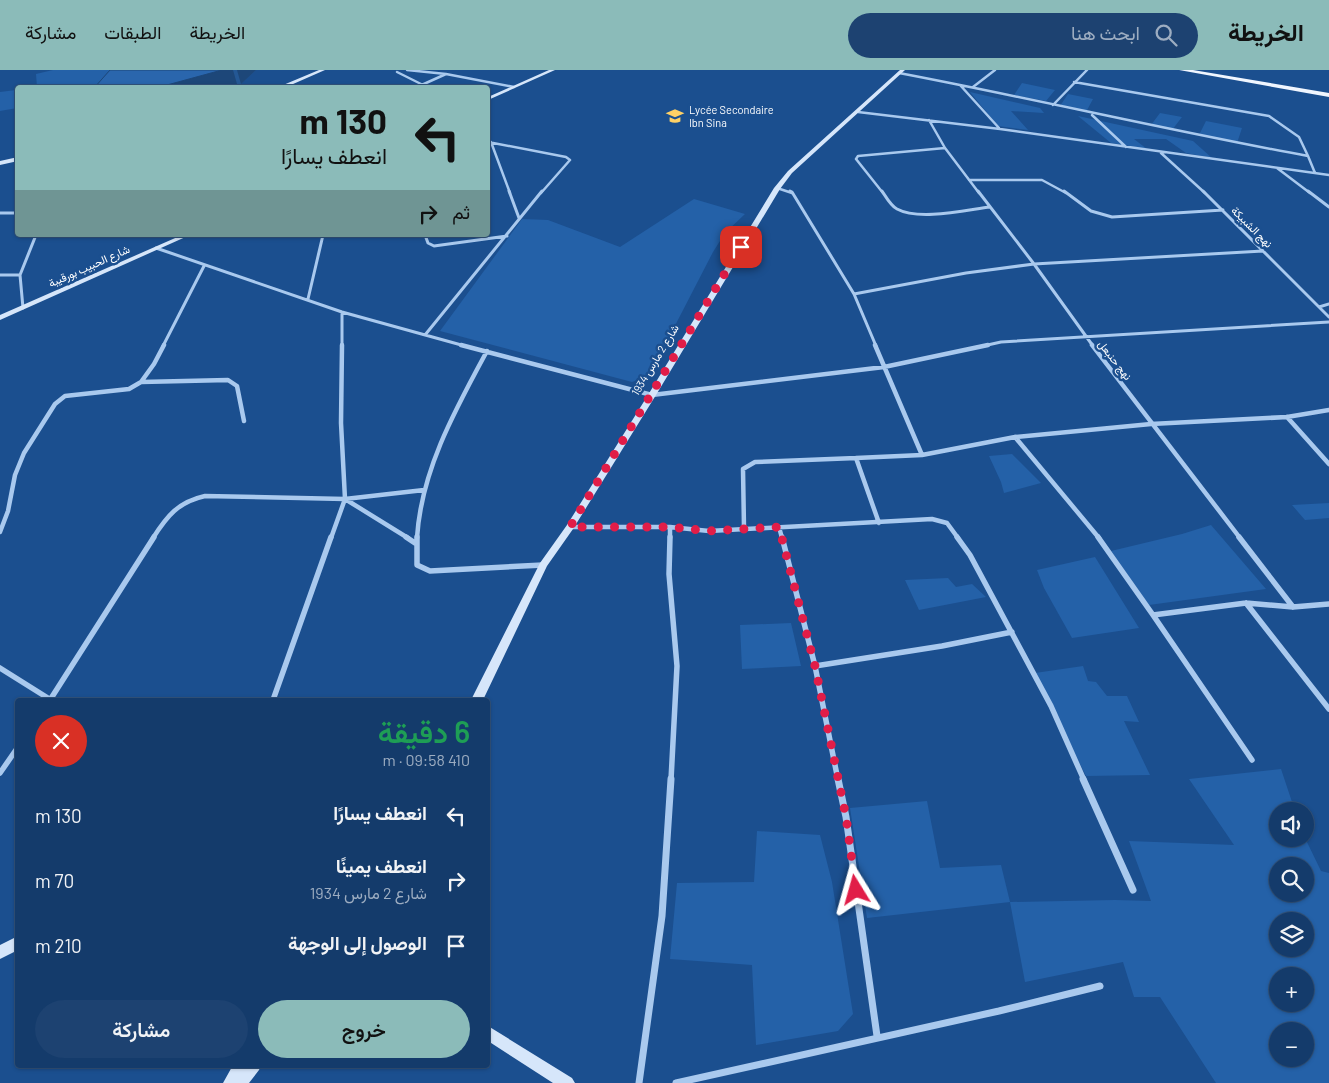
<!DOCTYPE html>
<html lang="ar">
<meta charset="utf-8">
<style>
:root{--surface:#143b6b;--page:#1d4271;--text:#f1f3f6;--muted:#9dadc1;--line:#33557e;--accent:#8bbbb9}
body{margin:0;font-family:Barlow,Vazirmatn,sans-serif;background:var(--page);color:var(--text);direction:rtl;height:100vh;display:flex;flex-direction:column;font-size:19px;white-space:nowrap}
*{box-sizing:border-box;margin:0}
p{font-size:16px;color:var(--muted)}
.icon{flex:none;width:28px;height:28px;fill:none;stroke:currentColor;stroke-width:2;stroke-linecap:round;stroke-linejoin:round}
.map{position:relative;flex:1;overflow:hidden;direction:ltr}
.side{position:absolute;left:15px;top:628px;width:475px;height:370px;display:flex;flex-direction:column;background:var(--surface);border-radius:5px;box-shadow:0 1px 4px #0004,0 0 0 1px var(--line);direction:rtl}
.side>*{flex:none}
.banner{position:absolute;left:15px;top:15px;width:475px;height:152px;border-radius:5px;box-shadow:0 1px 4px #0004,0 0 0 1px var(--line);direction:rtl;background:#8bbbb9;color:#111;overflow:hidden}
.controls{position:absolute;left:1269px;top:732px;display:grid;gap:10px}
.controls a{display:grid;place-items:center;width:45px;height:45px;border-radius:50%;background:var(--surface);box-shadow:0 1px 4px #0004,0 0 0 1px var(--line);font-size:25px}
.pin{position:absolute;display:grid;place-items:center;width:42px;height:42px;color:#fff;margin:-21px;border-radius:10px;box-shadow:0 2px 8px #0006}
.me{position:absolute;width:55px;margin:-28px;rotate:352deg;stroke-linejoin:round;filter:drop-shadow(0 0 4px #0008)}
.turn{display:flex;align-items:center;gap:18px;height:105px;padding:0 20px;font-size:22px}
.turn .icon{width:65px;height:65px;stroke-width:2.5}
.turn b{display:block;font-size:35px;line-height:42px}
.then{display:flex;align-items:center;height:48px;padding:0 20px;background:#0003;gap:10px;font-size:19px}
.round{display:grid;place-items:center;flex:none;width:52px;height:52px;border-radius:26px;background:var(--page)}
.summary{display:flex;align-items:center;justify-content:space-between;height:85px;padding:0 20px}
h1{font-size:30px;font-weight:600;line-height:38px;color:#1e9e55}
.button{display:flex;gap:10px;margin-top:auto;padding:10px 20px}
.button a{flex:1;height:58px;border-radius:30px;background:var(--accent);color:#111;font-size:20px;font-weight:600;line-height:58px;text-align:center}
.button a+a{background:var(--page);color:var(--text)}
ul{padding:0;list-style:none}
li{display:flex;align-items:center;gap:15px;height:65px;padding:0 20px}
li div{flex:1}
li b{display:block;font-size:19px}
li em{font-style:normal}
header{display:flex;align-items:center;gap:30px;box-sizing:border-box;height:70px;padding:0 25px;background:var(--accent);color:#111}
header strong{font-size:24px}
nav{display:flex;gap:28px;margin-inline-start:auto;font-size:18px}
.search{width:350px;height:45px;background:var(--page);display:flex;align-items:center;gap:12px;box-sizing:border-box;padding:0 18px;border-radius:28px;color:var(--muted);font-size:19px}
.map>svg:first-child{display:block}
.green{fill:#2461a8;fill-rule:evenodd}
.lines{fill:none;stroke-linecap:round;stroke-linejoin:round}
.street-far4{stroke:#a9c9ee;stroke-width:2.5}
.street-far3{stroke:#a9c9ee;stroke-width:3}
.street-far2{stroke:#a9c9ee;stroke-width:4.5}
.street-far1{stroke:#a9c9ee;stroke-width:5.5}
.street{stroke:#a9c9ee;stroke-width:7}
.secondary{fill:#d6e6fa;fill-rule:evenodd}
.primary{fill:#f0f6ff;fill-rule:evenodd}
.wall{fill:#245895}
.shaded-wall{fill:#1d4779}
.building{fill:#2a66ad;stroke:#1d4779}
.route{stroke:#e11d48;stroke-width:9;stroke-dasharray:0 16.2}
.labels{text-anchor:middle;stroke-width:5;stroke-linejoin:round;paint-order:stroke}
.far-poi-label{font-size:11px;fill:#fff;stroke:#1b4f8f;text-anchor:start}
.far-street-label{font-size:11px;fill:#fff;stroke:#1b4f8f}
</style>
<header>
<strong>الخريطة</strong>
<div class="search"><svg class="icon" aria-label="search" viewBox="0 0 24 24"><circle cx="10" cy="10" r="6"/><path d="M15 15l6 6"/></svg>ابحث هنا</div>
<nav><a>الخريطة</a><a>الطبقات</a><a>مشاركة</a></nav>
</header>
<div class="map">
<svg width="1329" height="1013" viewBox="0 0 1329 1013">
<rect width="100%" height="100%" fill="#1b4f8f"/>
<path class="green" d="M53,0H132L106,17H37L36,4Z
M1022,13L1055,20L1046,31L1014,25Z
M16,20L17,38L0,41V22Z
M970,22L1040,38L1044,43L1011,41L1028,60L998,56Z
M1068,24L1093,29L1086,42L1060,36Z
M1160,43L1182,47L1172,60L1151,55Z
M1078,46L1193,71L1212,88L1186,83L1166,69H1134L1147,79L1111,73Z
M1206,51L1242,58L1237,73L1199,65Z
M694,129L745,144L725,163L713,182L649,306L632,312L440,261L522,149L548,150L620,177Z
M1012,384L1041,413L1004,423L1001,412L989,386Z
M1329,433V448L1305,450L1292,435Z
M1211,455L1266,519L1149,535L1111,481L1182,464Z
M1095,487L1139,558L1072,568L1044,518L1037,500Z
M948,508L956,517L972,514L986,527L919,540L905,510Z
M791,553L801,596L742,599L740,555Z
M1083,596L1088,611L1096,612L1107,626H1127L1139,652L1124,651L1150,705L1086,706L1035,603Z
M1281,699L1295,741H1278V769L1305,768L1321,801L1329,803V1013H1216L1160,927H1134L1123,892L1025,912L1010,832L867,848L850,738L927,731L940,798L1001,795L1010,832L1115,830L1151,831L1129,771L1234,775L1189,709ZM1305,796V824H1278V796ZM1278,851H1305V879H1278ZM1278,906H1305V934H1278ZM1278,961H1305V989H1278Z
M757,761L820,765L832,812L853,944L838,961L756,975L752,895L670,889L677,813L754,812Z"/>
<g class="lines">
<path class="street-far4" d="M407,0L446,4L514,17
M397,2L423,15
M899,3C1036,29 1171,61 1308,86L1299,67L1269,46L1074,12
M960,15L999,58
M973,17L995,0
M415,18L446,4
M1053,35L1087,0
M858,42L1000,59L1329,105
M1092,45L1126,77
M929,50L945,78L979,123
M488,72L566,87L570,90L541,123
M491,72L510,123
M1161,83L1205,123
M1308,86L1315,103
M1277,98L1310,123
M969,110H1042L1066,123
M777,118L792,123
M883,123L856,89L858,86L945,78"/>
<path class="street-far3" d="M509,121L519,148
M790,121L792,122L854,224L876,276
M882,121C886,127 891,136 897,139C919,151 966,140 990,137
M978,121L1034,194L1093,276
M1064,121L1091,141L1112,147L1223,140
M1203,121L1329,247
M1308,121L1329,137
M0,143H18
M425,165L428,173L434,176L507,166
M156,178L342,242L465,276
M0,205H20L23,238
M20,205L36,165
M854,224L966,203L1034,194L1263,181
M308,229L323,165
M1319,237L1329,234
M425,265L542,121
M163,276L204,196
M342,276V242
M983,276L1001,272L1329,252"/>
<path class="street-far2" d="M461,275L652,325L884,297L988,275
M875,275L922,385
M1092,275L1240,468
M141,312L228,310L237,316L244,351
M1287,347L1329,394
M1015,367L1099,468
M345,429L408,468
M879,453L856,388L922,385L1015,367L1151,354L1287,347L1329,340
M570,457H670L709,461L932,449L947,453L958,468
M779,457L782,468
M744,458L743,399L755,392L856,388
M0,462L8,441L15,405L24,383L55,334L65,326L129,319L141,312L154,294L164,275
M153,468C167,446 178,432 205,426L345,429L424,420
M331,468L345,429L341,353L342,275
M417,468C421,401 455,340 487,281
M670,468V457"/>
<path class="street-far1" d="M406,467L415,473
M417,467V495L430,501L543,495
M670,467L669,504L677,596L671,710
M782,467L815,596L838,710
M957,467L970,485L1051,636L1084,710
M1098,467L1153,545L1246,533L1293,537L1329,534
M1239,467L1293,537
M1246,533L1329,639
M1153,545L1252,690
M815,596L942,576L1012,562
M0,598L51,630
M50,630L154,467
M273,630L331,467
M0,703L18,677"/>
<path class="street" d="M838,709L846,747L877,966
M1083,709L1133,820
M639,1013L662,846L671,709
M676,1013L999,941L1100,916"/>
<path class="secondary" d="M319,0H325L284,18H276Z
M549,0H555L488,30V27Z
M900,0H905L792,103L780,119L656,325L573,459L547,496L483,630H471L540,493L567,455L648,325L774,118L788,101Z
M18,87V91L0,95V91Z
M182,165H190L0,250V245Z
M18,866V880L0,889V875Z
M488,956L572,1008L575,1013H553L488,971Z
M233,995H261L259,1000L249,1013H223Z"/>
<path class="primary" d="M1179,0H1193L1329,23V27Z"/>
</g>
<path class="wall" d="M110,0H256L241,14H237L235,17L233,18H94Z"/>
<path class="shaded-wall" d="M222,0H233L237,14L235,17L156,18Z
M237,0H256L241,14Z"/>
<path class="building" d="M110,0H222L156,18H94Z"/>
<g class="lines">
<path class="route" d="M741,177L570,457H670L709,461L779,457L815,596L846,747L856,820"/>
</g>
<defs>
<g id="school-bare" transform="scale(1.35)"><path d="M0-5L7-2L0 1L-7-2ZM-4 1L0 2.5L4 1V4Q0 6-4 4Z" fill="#ffd166" stroke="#1b4f8f" stroke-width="2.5" paint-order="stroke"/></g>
</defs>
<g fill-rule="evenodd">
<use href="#school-bare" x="675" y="46"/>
</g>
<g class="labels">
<g class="far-poi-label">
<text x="689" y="44">Lycée Secondaire<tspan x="689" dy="13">Ibn Sina</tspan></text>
</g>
<g class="far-street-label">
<text transform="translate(1252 157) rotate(45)" y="4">نهج الشبيكة</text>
<text transform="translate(89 196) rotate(-24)" y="4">شارع الحبيب بورقيبة</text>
<text transform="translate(655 290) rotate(-59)" y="4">شارع 2 مارس 1934</text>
<text transform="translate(1115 290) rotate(52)" y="4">نهج حنبعل</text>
</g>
</g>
</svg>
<div class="controls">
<a><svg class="icon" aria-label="sound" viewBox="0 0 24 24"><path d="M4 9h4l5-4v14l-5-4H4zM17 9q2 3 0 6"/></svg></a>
<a><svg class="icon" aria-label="search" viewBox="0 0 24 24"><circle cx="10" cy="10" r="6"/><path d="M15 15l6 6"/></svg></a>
<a><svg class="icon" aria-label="layers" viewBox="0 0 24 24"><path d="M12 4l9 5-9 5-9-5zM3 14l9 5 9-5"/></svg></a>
<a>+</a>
<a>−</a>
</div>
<div class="pin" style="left:741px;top:177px;background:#d93025"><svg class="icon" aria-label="arrive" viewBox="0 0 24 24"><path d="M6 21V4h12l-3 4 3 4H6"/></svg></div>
<svg class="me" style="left:856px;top:820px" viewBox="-20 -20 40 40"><path d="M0-17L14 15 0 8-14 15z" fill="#e11d48" stroke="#fff" stroke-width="4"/></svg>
<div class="banner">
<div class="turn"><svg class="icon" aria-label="left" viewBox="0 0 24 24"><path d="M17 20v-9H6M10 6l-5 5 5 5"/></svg><div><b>130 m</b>انعطف يسارًا</div></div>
<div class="then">ثم<svg class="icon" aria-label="right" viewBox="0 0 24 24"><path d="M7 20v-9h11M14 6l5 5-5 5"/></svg></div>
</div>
<section class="side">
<div class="summary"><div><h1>6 دقيقة</h1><p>410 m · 09:58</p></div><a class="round" style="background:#d93025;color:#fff"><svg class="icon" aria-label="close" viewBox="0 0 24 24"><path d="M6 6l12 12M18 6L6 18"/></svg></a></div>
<ul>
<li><svg class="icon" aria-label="left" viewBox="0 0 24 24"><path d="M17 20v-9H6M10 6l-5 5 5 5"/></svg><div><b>انعطف يسارًا</b></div><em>130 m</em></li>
<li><svg class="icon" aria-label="right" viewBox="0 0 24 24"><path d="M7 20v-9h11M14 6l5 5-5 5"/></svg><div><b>انعطف يمينًا</b><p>شارع 2 مارس 1934</p></div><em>70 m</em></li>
<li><svg class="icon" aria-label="arrive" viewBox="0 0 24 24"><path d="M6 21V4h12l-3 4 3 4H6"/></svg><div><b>الوصول إلى الوجهة</b></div><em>210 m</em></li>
</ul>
<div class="button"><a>خروج</a><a>مشاركة</a></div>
</section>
</div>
